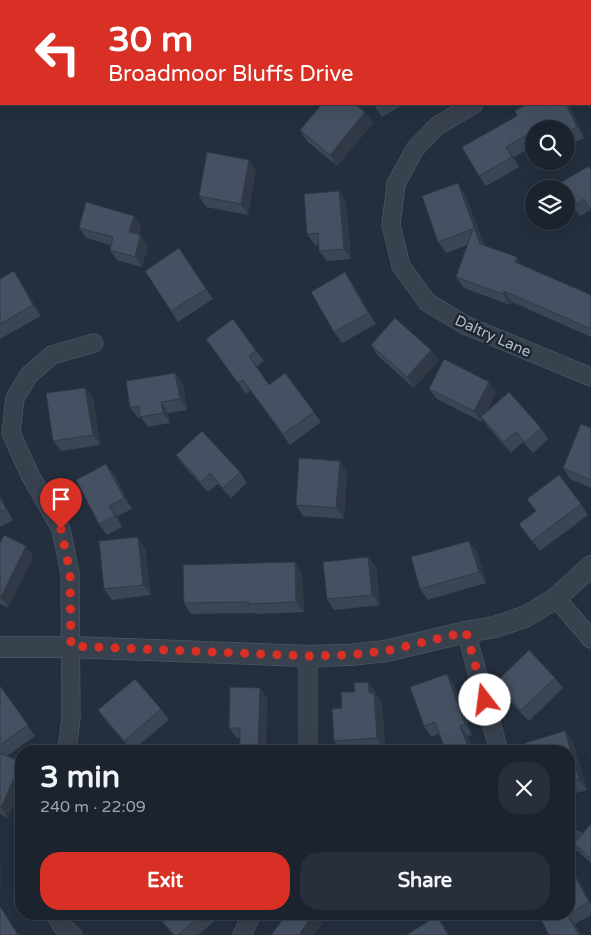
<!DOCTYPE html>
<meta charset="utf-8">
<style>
:root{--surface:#1b232e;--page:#282f3a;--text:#f1f3f6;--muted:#a0a4aa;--line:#39404a;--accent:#d93025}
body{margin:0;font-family:"Varela Round",sans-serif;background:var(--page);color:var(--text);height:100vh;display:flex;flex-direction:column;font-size:19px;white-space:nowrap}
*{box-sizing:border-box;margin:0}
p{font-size:16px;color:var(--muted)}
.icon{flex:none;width:28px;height:28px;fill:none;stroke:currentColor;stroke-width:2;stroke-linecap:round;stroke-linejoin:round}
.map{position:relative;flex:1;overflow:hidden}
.panel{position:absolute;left:15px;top:745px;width:560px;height:175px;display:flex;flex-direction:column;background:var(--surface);border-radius:20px;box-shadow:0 5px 20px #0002,0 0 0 1px var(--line)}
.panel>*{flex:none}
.guide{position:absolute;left:0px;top:0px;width:591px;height:105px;box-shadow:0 5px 20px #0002,0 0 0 1px var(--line);background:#d93025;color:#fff;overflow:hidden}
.buttons{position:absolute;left:525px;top:120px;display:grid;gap:10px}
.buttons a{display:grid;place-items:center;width:50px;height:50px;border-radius:50%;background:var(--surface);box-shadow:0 5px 20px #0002,0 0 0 1px var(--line);font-size:25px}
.pin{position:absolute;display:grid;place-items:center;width:42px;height:42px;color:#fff;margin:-51px -21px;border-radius:50% 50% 50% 0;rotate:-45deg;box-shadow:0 0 5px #0007}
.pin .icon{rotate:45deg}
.me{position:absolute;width:55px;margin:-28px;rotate:345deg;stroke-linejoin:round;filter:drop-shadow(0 0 4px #0008)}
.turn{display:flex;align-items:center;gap:18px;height:105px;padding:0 25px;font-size:22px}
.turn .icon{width:65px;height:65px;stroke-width:2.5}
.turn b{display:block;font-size:35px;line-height:42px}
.round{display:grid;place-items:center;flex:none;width:52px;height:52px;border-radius:20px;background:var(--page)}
.headline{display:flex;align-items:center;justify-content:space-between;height:85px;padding:0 25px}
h1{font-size:30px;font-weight:700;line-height:38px}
.primary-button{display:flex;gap:10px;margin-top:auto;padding:10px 25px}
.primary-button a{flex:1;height:58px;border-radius:20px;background:var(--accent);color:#fff;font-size:20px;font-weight:700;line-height:58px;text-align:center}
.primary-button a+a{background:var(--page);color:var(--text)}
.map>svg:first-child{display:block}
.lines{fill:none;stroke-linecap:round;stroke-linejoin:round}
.minor-casing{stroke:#565f6c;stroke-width:19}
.tertiary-casing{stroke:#565f6c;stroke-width:22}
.minor{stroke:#38414e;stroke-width:18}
.tertiary{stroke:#38414e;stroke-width:21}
.wall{fill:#3b4654}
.shaded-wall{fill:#303945}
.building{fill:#455162;stroke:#303945}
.route{stroke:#d93025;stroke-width:9;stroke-dasharray:0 16.2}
.labels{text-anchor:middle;stroke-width:5;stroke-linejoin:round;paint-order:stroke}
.street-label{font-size:15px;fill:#b4bcc9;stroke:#1d2633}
</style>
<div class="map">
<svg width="591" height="935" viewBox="0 0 591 935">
<rect width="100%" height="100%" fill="#242f3e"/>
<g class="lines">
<g class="minor-casing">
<path id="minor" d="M590,60H591
M474,104L437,126L415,149L396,184L391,225L401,266L427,302L465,325L591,377
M556,598L591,639
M466,632L499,751
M67,751L71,718L70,573L61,529L30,475L11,433L15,398L29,375L52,355L94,343
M308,751V656
M569,838L577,841
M55,914L62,926L73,935
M242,935L252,914"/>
</g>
<g class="tertiary-casing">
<path id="tertiary" d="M0,647H71L308,656L349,655L386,651L466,632L495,627L527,616L556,598L591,566"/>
</g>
<use href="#minor" class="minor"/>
<use href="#tertiary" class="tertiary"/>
</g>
<path class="wall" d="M591,0V19H590V1Z
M373,104H404L382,117Z
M529,104H569L584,138L566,146V129H534V146L514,157L519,167L486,186L479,176L517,116Z
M365,112L373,123L337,166L307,141L300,130Z
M591,169V210L580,216L573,206Z
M256,170L248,215L206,207L199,196Z
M339,191L346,202L351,259L327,261L319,251V245H315L307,234Z
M465,194L484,245L523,266L591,295V337L512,302L510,305L464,288L456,277L468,245L446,253L438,242Z
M141,226L139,235H140L148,246L142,267L117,260L110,250L111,245L86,238L79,228Z
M179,248L213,299L178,322L171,311Z
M14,271L21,282L41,316L0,339V279Z
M345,272L352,283L376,324L342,343L334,332Z
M233,319L264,361L256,367L269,385L285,373L321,422L290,445L250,390L246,394L206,339Z
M371,345L439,360L414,388L378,356Z
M175,373L183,384L187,410L168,413L170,423L148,427L141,417L138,418L130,407Z
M85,388L93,398L100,445L61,451L53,441Z
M429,389L496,392L487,412L541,428L548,439L533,453L523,442L511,453L488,427L483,419L482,422L437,399Z
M591,428V488L570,479L563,468Z
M176,455L240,472L247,483L231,498L218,484L208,492L184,466Z
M340,461L347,472L344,519L303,516L296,505Z
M114,474L132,509L117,516L122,527L107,535L99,524Z
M0,496L13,520L0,527Z
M581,504L588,515L540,551L519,524Z
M0,543L26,546L33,557L8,608L0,604Z
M145,548L151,595L112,600L104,589Z
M477,551L486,583L428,600L420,589Z
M368,557L376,567L380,605L334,610L327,599Z
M302,573L304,612L257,614L255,613L191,614L184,603Z
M447,674L454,685L472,735L468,736L473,751H446L439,734L431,737L424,726Z
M555,678L563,688L529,721L502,693L495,683Z
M368,682L382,703L385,749L341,751L334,741L342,708L355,692Z
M0,686L35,736L7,756L8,818L0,814Z
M260,688L268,699L240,738H237L229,728Z
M161,709L169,720L132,751L106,721L98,710Z
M573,742L587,790L569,795V751Z
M591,824V863L581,854L574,843Z
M572,871L579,881L591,903V915L575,924L581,935H549L538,914H569V872Z
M114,914H125L121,919Z
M155,914H213L217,919L198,935H173Z
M287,914H337L332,921L326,918L314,935H271Z
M457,914H472L461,919Z"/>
<path class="shaded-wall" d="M566,104H569L584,138L577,127Z
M365,112L373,123L337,166L330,155Z
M506,147L514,157L519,167L512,157Z
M249,160L256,170L248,215L241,204Z
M458,183L465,194L488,254L480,244Z
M339,191L346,202L351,259L344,249Z
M134,216L141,226L137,243L129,232Z
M140,235L148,246L142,267L135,257Z
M517,257L524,268L515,262Z
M14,271L21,282L41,316L33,305Z
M345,272L352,283L376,324L368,313Z
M504,291L512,302L510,305L503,294Z
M431,350L439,360L414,388L407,377Z
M175,373L183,384L187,410L180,399Z
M489,382L496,392L482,422L474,411Z
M85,388L93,398L100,445L93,435Z
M161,402L168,413L170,423L163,413Z
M340,461L347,472L344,519L336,508Z
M106,464L114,474L132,509L124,498Z
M0,496L13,520L6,509L0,498Z
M109,506L117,516L122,527L115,516Z
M138,537L145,548L151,595L143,585Z
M469,541L477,551L486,583L479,572Z
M26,546L33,557L8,608L1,597Z
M368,557L376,567L380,605L372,595Z
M295,562L302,573L304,612L296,602Z
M447,674L454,685L472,735L465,724Z
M368,682L382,703L385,749L377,738L369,693Z
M260,688L268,699L266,751H258Z
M460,726L468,736L473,751H470Z
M565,731L573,742L587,790L579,779Z
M21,762V789L8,818L1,808Z
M0,849L1,886L0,884Z
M572,871L579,881L591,903V905Z
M0,906L6,914L19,935H18Z
M118,914H125L121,919Z
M314,914H324L326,918L314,935H301L300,933Z
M327,914H337L332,921Z
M567,914L575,924L581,935H579Z
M437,916L445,927L449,935H448Z"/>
<path class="building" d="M469,0H523L524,1H470Z
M549,0H591V9H590V1H549Z
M322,104H355L365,112L330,155L300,130Z
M373,104H379L375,107Z
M529,104H566L577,127L566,132V129H534V131L506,147L512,157L479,176L462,147L517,116L515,110Z
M207,152L249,160L241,204L199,196Z
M589,166L591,170V211L584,199L573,206L566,195V189H563L560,183Z
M458,183L480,244L517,257L515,262L591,295V329L504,291L503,294L456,277L473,229L438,242L422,196Z
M339,191L344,249L319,251L318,233L307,234L304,194Z
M86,202L134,216L129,232L140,235L135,257L110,250L113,237L79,228Z
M179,248L206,289L171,311L145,271Z
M14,271L33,305L0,324V279Z
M345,272L368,313L334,332L311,292Z
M395,318L431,350L407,377L371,345Z
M233,319L256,351L249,356L269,385L285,373L314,412L283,434L243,380L238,383L206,339Z
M444,359L489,382L474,411L429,389Z
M175,373L180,399L161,402L163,413L140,417L139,406L130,407L126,381Z
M85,388L93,435L53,441L46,393Z
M509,392L541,428L525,442L516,432L504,442L481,417Z
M581,424L591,428V480L563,468Z
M202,431L240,472L223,488L210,473L201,482L176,455Z
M299,458L340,461L336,508L296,505Z
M106,464L124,498L109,506L115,516L99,524L76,480Z
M559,475L581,504L532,541L519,524L536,511L527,499Z
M0,498L6,509L0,512Z
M4,535L26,546L1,597H0V543Z
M138,537L143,585L104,589L99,541Z
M469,541L479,572L420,589L411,557Z
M368,557L372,595L327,599L323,562Z
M295,562L296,602L249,604V602L184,603L183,565Z
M529,650L555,678L521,710L495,683Z
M447,674L465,724L460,726L470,751H446L435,722L424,726L410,687Z
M135,679L161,709L124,741L98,710Z
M368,682L369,693H374L377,738L334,741L332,709L342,708L341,692H355L354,683Z
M0,686L28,725L0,745Z
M230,687L260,688L258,751H240V728H229Z
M565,731L579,779L569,782V751H527L525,743Z
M0,753L21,762L1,808L0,807Z
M591,824V859L574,843Z
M572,871L589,902L569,913V872Z
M0,906L18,935H0Z
M156,914H203L178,935H174Z
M287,914H314L300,933L302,935H271Z
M538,914H567L579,935H549Z
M437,916L448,935H406Z"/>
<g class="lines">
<path class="route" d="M61,529L70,573L71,646L308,656L349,655L386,651L466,632L485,700"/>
</g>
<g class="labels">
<g class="street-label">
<text transform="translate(493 336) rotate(24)" y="5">Daltry Lane</text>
</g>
</g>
</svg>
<div class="buttons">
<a><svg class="icon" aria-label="search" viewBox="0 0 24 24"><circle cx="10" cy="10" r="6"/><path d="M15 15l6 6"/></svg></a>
<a><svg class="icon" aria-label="layers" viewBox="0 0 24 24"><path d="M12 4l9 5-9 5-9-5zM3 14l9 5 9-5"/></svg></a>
</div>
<div class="pin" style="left:61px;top:529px;background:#d93025"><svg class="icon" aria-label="arrive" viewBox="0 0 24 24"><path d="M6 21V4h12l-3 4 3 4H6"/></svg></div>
<svg class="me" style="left:485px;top:700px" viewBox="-20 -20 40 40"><circle r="19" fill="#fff"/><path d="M0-13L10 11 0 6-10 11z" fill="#d93025"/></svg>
<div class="guide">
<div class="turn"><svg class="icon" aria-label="left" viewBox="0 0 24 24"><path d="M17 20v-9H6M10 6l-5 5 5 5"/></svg><div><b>30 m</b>Broadmoor Bluffs Drive</div></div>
</div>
<section class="panel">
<div class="headline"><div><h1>3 min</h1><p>240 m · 22:09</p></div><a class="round"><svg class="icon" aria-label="close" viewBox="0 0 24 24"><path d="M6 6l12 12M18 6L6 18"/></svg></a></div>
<div class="primary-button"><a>Exit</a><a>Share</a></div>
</section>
</div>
